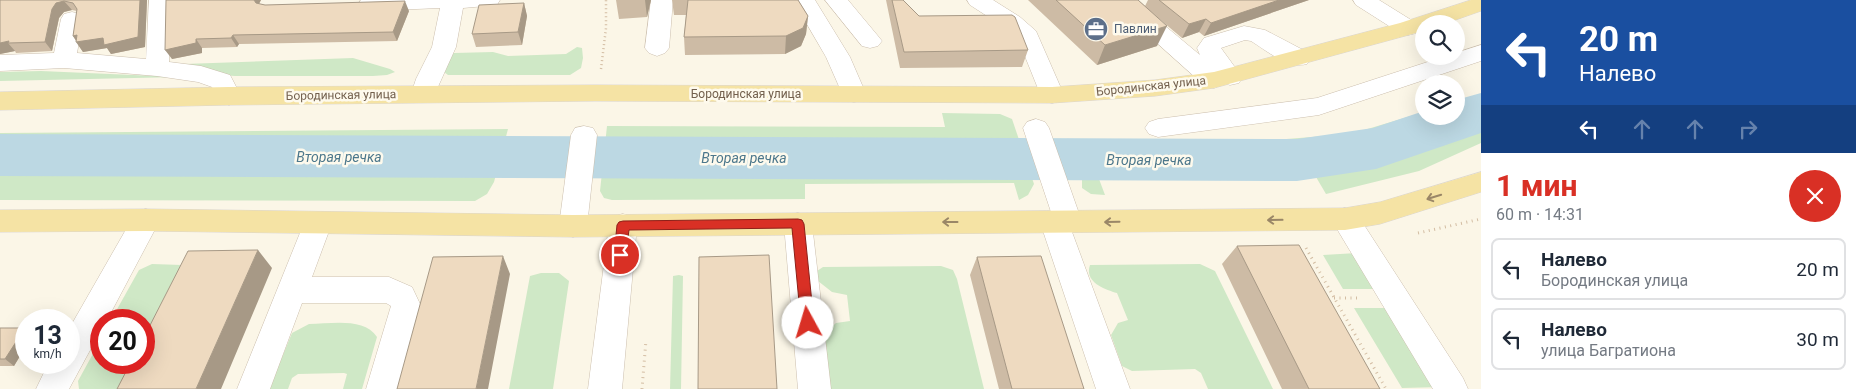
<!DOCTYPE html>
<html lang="ru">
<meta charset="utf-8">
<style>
:root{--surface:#fff;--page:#f2f2f3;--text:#1f2937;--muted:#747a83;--line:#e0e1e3;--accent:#d93025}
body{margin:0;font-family:Roboto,sans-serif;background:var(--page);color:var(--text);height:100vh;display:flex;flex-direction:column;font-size:19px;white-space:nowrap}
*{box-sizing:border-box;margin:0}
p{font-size:16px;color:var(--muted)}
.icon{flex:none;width:28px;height:28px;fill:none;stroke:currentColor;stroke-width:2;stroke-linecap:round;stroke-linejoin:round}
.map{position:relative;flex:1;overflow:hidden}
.panel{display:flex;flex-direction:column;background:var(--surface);width:375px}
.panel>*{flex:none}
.guide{background:#1a4fa0;color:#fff;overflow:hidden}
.tools{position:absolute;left:1415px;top:15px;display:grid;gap:10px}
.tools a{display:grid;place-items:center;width:50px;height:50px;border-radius:50%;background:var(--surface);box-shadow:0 5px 20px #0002;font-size:25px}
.speed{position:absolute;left:15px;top:309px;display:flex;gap:10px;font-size:25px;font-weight:700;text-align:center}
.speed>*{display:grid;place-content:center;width:65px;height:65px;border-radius:50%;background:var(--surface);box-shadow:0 5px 20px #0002;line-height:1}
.speed small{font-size:12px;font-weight:400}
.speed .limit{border:8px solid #d22;background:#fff;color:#111}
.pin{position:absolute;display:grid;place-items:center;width:42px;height:42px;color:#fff;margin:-21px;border:2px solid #fff;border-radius:50%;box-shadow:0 1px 5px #0007}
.me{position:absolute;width:55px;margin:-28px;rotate:354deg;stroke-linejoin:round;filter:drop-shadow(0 0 4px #0008)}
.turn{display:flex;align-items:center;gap:18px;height:105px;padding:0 15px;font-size:22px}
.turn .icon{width:65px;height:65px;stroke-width:2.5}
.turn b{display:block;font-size:35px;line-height:42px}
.lanes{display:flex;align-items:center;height:48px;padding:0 15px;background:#0003;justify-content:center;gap:25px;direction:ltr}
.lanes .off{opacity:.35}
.round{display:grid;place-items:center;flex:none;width:52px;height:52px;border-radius:26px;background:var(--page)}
.headline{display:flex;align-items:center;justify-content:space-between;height:85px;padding:0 15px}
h1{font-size:30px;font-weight:700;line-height:38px;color:var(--accent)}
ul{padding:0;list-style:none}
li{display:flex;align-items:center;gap:15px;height:62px;margin:0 10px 8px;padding:0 5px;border:2px solid var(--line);border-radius:8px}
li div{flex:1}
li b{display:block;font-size:19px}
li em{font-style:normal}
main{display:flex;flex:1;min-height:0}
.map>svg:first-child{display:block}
.green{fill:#cfe8c6}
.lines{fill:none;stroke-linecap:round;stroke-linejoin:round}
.river{fill:#bcd8e3;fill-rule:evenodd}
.minor-casing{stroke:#ccbfae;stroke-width:1}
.major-casing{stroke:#dbd6d1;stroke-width:1}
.path-far1{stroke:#d3bda3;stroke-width:2.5;stroke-dasharray:1 3;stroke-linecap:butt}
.path{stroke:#d3bda3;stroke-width:3;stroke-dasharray:1 4.5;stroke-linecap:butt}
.minor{fill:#fff;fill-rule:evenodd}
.major{fill:#f5e3a4;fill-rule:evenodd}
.wall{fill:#cdbba5}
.shaded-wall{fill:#a79986}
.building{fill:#eedac0;stroke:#a79986}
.oneway{stroke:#9a8767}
.route{fill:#d93025;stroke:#8d1f18}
.labels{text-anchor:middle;stroke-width:5;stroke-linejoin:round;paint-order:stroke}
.service-label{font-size:12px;fill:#4e5e75;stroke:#fefaed;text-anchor:start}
.street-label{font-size:12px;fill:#73604d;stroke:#fefaed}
.water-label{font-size:14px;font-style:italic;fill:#4c778b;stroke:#fefaed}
</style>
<main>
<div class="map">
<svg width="1481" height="389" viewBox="0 0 1481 389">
<rect width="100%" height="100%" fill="#fbf6e7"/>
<path class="green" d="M577,47L582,48L583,58L581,68L570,75H448L444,72L450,55L454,53L493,52L508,56L566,54Z
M353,58L390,69L395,72L387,75L373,76H235L220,75L184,64Z
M41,71L179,77L0,81V72Z
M1481,95V143L1419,171L1326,194L1316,177L1099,179L1105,195L1091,194L1082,188V155L1351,134L1424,112V116H1456V102Z
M942,113L1000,114L1012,119L1034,184L1028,195L1019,200L1014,183L805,184V199L612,200L604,198L600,191L607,126L945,127Z
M508,129L494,182L487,194L475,201L0,200V133Z
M1357,253L1379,289H1343L1323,255Z
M152,264L182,265L144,352V320H111L139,270Z
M1200,264L1215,271L1273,389H1208L1201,373L1195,369L1132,371L1122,366L1111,335L1118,323L1128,320L1117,293C1104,289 1084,282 1090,265Z
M941,266L953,270L957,279L984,389H829L823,334L836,323L850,321L847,295L832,292L818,281L817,271L823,267Z
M541,273H559L569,281L553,389H509L530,276Z
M679,275L683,276L681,389H670L673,276Z
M1354,308H1391L1441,387L1402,388Z
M309,324C331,324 364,317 377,337L362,389H343L347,374L344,373L298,374L292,378L288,389H269L292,333Z
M101,339V362L139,363L125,389H79L78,381Z"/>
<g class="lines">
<path class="river" d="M1481,93V133L1376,169L1297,181L0,176V134L1297,139L1373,128L1424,111V116H1456V100Z"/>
<g class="minor-casing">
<path id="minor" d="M149,0H171L169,62L201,66L230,75L241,96L238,102L229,105L220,102L212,87L198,82L157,76L64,68L0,71V55L54,53L61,19L64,14L72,12L80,14L83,19L77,53L146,59Z
M361,0H500L497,5L463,8L456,47L432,100L423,102L414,100L411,94L416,79L432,47L440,8L369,11L361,9L358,4Z
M651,0H673L669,48L665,53L657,56L649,53L645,48Z
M793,0H815L850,57L866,94L863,100L854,102L845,100L826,57Z
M825,0H848L878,36L882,41L878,46L870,48L862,46Z
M967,0H993L1020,17L1036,31L1064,95L1061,101L1052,103L1043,101L1018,39L1004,27L970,5Z
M1109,0H1134L1200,55L1197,48L1204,38L1244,26L1265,30L1307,52L1311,58L1307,64C1288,69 1267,51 1251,41L1245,40L1221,48L1242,77L1239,83L1230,85L1224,83L1214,88L1205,86Z
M1353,0H1379L1416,23L1419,28L1416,33L1408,35L1400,33L1356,5Z
M1481,45V61L1319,115L1158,137L1149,134L1145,128L1149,122L1158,119L1317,98L1446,56H1456V53Z
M1036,119L1045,122L1049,128L1082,222L1078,230L1072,232L1130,389H1096L1040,222L1044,214L1051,212L1023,128L1027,122Z
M584,126L593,128L597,135L587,226L583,234L573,237L563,234L559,226L571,135L575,128Z
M1345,208L1355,211L1463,378L1468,389H1433L1331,219L1335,211Z
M146,209L156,212L160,220L107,320H101V330L69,389H36L49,362H69V329L136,212Z
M318,212L328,215L332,223L312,277H389L412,287L421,306L398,389H366L391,306L386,303H302L270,389H237L304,223L308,215Z
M798,213L808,216L812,224L831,389H798L784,224L788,216Z
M623,214L633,217L637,225L622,389H588L609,225L613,217Z"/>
</g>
<g class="major-casing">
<path id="major" d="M1471,0H1481V11L1444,24H1424V31L1416,33L1214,88L1155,96L1052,103L595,101L229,105L0,110V92L229,87L595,85L1052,87L1155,80L1214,72L1400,23Z
M1481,172V192L1380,224L1345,230L573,237L146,231L0,232V210L146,209L573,215L1345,208L1380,202Z"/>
</g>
<path class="path-far1" d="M601,69L606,28V0"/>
<path class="path" d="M1418,233L1481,219
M1306,248L1386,389
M1334,298H1359
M642,389L646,340"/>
<use href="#minor" class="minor"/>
<use href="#major" class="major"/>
</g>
<path class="wall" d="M0,0H147L145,47L111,54L107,48L83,52L73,36L77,11L72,10L64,12L59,18L52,51L16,53L15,51L0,54Z
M166,0H261L259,4L265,5L409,11L397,41L239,44L237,47L202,48V53L172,59Z
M616,0H651L647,17L619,19Z
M672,0H798L808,16L806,34L801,46L785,54L685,55L684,37L686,15H674Z
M886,0H903L919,16L1028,50L1022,67L900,68Z
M1028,0H1138L1145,6L1148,0H1309L1204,36L1199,32L1182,38L1151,12L1157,46L1097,65Z
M524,3L527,16L522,45L476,47L472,34Z
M1237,246L1380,389H1282L1222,264Z
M977,257L1084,389H999L970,275Z
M0,328L26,329V346L14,366H0Z"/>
<path class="shaded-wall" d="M140,0H147L145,47L111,54L107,48L83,52L76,42H77L73,36Z
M254,0H261L257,7Z
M645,0H651L647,17Z
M1279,0H1309L1204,36L1211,23Z
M64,1L72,10L64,12L59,18L52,51L45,42L52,9L56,3Z
M405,1L409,11L397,41L393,32Z
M524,3L527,16L522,45L518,32Z
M808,16L806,34L801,46L785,54L786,36Z
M1206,19L1199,32L1182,38L1189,24Z
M1167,26L1157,46L1097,65L1105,45Z
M233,35L239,44L237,47L231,38Z
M196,39L202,48V53L172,59L165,50Z
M9,41L8,43L15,51L0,54V43Z
M258,250L272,268L221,389H196Z
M503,256L510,274L488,389H476Z
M25,328L26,329V346L14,366L5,359Z"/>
<path class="building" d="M0,0H140L138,37L104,45L103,38L76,42L77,35L73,36L77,9L73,3L64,1L56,3L52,9L45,42L8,43L9,41L0,43Z
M166,0H254L256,3L265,5L405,1L393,32L233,35L231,38L196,39V43L165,50Z
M688,0H798L808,16L803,28L786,36L684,37Z
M892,0H903L919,16L1012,15L1015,17L1028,50L904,52Z
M1056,0H1138L1167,26L1105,45Z
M1159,0H1279L1211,23L1206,19L1189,24Z
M524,3L518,32L472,34L479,5Z
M1299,245L1380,389H1309L1237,246Z
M258,250L196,389H117L131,362H144V337L188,251Z
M769,255L777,389H698L699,257Z
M503,256L476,389H397L433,257Z
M1041,256L1084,389H1012L977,257Z
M0,328H25L5,359H0Z"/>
<defs><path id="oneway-shaft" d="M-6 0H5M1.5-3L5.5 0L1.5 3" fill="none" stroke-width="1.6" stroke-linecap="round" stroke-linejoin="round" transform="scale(1.25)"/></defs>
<g class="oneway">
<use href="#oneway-shaft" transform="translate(1434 197) rotate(163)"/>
<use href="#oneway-shaft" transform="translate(1275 220) rotate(179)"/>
<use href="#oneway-shaft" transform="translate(950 222) rotate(180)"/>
<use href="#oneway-shaft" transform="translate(1112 222) rotate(179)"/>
</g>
<path class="route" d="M798,219L802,220L804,224L814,323L812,327L808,328L803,327L801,323L792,228L629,230L625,259H616L614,255L617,225L619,222L623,221Z"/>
<defs>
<g id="office-disc" transform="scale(1.25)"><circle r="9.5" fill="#5c6f8a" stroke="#fefaed"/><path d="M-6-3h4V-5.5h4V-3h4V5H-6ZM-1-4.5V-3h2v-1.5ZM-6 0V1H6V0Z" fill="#fff"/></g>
</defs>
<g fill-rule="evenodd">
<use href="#office-disc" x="1096" y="29"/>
</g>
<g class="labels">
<g class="service-label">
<text x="1114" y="33">Павлин</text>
</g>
<g class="street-label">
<text transform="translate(1151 86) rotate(-6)" y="4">Бородинская улица</text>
<text x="746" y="98">Бородинская улица</text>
<text transform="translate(341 95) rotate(-1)" y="4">Бородинская улица</text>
</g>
<g class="water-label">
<text x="339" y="162">Вторая речка</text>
<text x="744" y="163">Вторая речка</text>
<text x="1149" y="165">Вторая речка</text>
</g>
</g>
</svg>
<div class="tools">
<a><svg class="icon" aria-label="search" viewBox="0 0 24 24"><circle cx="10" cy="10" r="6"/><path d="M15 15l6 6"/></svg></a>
<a><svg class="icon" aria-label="layers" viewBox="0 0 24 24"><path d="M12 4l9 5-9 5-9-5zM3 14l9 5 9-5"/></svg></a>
</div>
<div class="speed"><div>13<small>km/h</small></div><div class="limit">20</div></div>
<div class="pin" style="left:620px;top:255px;background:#d93025"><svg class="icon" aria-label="arrive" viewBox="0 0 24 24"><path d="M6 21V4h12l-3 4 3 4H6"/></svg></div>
<svg class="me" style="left:808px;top:323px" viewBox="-20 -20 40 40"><circle r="19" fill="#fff"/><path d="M0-13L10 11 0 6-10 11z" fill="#d93025"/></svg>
</div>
<section class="panel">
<div class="guide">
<div class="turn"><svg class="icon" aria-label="left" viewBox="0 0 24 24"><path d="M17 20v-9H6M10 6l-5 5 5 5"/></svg><div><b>20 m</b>Налево</div></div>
<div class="lanes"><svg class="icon" aria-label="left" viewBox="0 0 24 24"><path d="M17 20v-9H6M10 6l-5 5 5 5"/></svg><svg class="icon off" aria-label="ahead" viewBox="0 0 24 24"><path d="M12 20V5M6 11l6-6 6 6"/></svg><svg class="icon off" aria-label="ahead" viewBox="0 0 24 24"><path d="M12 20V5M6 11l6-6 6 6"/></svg><svg class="icon off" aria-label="right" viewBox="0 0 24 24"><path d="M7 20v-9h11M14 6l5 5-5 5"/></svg></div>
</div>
<div class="headline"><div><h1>1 мин</h1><p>60 m · 14:31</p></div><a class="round" style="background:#d93025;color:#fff"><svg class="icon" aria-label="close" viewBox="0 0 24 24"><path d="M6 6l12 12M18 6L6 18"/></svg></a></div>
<ul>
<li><svg class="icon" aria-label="left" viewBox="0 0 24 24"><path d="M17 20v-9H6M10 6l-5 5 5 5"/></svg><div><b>Налево</b><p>Бородинская улица</p></div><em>20 m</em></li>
<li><svg class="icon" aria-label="left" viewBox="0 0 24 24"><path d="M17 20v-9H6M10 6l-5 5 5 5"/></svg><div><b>Налево</b><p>улица Багратиона</p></div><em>30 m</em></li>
</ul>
</section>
</main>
